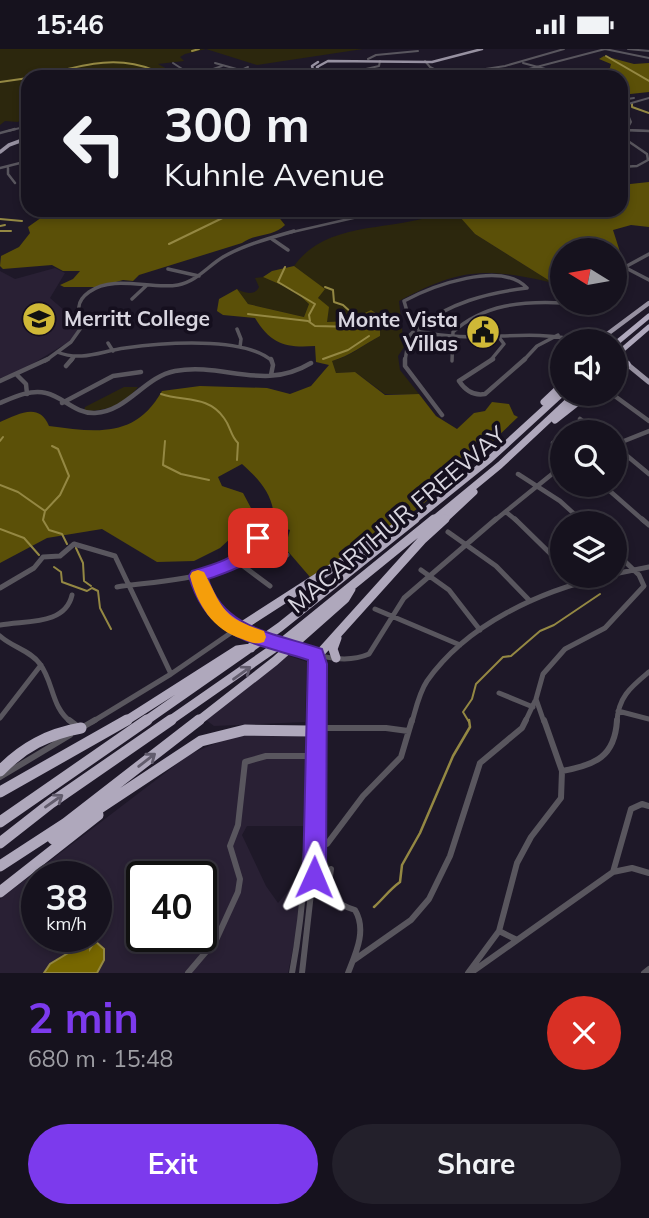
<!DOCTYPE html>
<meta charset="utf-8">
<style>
:root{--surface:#16121e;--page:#23202b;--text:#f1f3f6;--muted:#9e9ea4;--line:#35323c;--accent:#7c3aed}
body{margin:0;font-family:Mulish,sans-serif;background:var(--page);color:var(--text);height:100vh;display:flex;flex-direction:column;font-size:26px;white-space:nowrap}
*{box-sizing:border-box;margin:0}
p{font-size:23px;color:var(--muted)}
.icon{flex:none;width:38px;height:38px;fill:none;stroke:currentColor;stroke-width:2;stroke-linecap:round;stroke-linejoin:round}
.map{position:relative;height:924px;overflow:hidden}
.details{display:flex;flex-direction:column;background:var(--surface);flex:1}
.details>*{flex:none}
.top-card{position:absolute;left:21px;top:21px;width:607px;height:147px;border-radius:21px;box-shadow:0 4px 10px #0003,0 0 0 2px var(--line);background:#16121e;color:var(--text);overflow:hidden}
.needle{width:46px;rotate:281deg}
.buttons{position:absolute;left:550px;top:189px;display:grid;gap:14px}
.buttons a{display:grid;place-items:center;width:77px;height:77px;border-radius:50%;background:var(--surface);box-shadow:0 4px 10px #0003,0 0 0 2px var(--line);font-size:35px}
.speed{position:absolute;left:21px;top:812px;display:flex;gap:14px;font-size:35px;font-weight:700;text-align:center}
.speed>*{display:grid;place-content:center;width:91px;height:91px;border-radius:50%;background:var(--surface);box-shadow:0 4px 10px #0003,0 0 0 2px var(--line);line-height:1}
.speed small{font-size:18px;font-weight:400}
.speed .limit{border:4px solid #111;border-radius:10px;background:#fff;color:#111}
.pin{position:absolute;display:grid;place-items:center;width:60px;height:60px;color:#fff;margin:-30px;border-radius:14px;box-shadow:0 4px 10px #0006}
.me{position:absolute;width:77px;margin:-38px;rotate:1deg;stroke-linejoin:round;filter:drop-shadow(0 0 5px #0008)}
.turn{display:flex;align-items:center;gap:24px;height:147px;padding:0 28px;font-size:32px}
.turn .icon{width:91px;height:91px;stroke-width:2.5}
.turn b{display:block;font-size:49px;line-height:60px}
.round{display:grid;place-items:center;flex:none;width:74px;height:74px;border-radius:37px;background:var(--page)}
.summary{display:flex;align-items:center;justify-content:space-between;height:119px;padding:0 28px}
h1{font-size:42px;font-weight:700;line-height:52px;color:var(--accent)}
.primary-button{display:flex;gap:14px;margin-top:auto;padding:14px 28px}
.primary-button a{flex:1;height:80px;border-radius:42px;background:var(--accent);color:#fff;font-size:28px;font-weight:700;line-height:80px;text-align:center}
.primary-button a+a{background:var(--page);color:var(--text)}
.status{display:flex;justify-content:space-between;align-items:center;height:49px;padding:0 35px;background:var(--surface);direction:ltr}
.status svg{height:19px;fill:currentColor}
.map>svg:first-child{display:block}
.built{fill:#292034;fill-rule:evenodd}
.green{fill:#2c270d}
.forest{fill:#5b5008}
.water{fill:#776700;stroke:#948843;stroke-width:2}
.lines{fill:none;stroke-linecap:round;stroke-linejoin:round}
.stream-far1{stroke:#948843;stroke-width:2}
.stream{stroke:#948843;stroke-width:2.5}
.canal{stroke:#776700;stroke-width:4.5}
.minor-far5{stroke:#59565e;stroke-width:2}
.minor-far4{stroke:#59565e;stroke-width:2.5}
.minor-far3{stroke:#59565e;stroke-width:3.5}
.minor-far2{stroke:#59565e;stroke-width:4.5}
.minor-far1{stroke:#59565e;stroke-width:5}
.minor{stroke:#59565e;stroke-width:6}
.major-far3{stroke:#9791a1;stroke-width:2.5}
.major-far2{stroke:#9791a1;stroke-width:3.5}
.major-far1{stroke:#9791a1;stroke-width:4.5}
.major{stroke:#9791a1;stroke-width:5}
.highway-far3{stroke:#afa8bc;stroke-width:5}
.highway-far2{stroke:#afa8bc;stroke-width:7}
.highway-far1{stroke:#afa8bc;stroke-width:9}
.highway{stroke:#afa8bc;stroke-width:11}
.oneway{stroke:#625c6d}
.route{fill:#7c3aed;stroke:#51269a;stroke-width:2}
.slow{fill:#f59e0b}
.labels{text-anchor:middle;stroke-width:7;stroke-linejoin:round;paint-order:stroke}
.far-poi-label{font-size:21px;font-weight:bold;fill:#d8d5df;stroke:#150f1e;text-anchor:start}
.street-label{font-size:24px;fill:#d8d5df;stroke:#150f1e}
</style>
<div class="status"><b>15:46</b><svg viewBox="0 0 49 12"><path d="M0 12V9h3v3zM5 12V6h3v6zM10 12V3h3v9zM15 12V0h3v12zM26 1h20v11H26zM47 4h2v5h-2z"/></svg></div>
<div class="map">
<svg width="649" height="924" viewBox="0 0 649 924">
<rect width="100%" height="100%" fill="#1e1828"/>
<path class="built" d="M55,219L65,224L50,249L65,262L77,264L81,277L75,289L19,323L0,329V222L15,230Z
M286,606L307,613L305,673L214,677L206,671Z
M287,685L306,688L303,777H247L242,786L266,837L278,854L297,831L303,801L296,885L288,924H0V850L190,705L233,687ZM37,828H96V887H37ZM142,828H201V887H142Z"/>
<path class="green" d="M0,0H363L257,16L206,0L185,5L180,8L184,12L158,15L171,22L168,25L150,27L125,21L108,28H28V65L18,73L5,72L0,76Z
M438,165L448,170L461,168L475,185L553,234C486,218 460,219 399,252L404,298L398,307L400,321L419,345H385L355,323L336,324L331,312C350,308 363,296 380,287L379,277L386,269L371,261L348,272L327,273L318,249L324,240L294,217C327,171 390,183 438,165Z
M263,228L295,242L309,255L304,268L248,255L237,240C244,244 255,247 259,238L255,229Z
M124,338H138C123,356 108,362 84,362L85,358Z"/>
<path class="forest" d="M604,7L634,15L649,14V43L621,46V28H525L610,19L611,15L599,10Z
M649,133V178L631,176L613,181L621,206L614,209V201H562V226L553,234L475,185L460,168L488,161H621V136Z
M52,161H273L285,176C274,188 255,184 242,194L139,226L133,232L123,231L98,238H64L60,236L73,230L80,222H63L52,216L3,220L0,217L1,207L19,198L30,184L28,178Z
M294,217L325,240L318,249L329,258L327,273L348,272L371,261L386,270L380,277V287C363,296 350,307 332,312L336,324L355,323L385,346L419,345L436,367L457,380L474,364L485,362L492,353L509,355L514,366L518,368L452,431L407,468L310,528L285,499L290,481L275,477C274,447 263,434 242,415L218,428L222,437L243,444L251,459L243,478L220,499L194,512L157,513L102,480L47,489L0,514V373C19,365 39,353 49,377C96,383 135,390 162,342L200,337L267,339L290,345L311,337L329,316L316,313L315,297C287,299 271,296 255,269L223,266L217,262L219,250L237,240L248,255L304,268L309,255L295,242L263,228L272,222Z"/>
<path class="water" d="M82,887H89L90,900L95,892L104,900V911L97,924H44L50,915L83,895Z"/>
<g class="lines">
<path class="stream-far1" d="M192,2L199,0
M606,7L649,32
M34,28C74,19 113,4 153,21
M0,33L28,29
M632,54V58L649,64
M0,170L22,172
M0,177L5,176
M0,182H11
M169,195L239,161
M285,218L278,233L315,255L309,266L310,272
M325,238L333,241L334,253L343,256L364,275
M248,265L308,272L315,277L356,278
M423,288L445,293
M323,310L348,301L369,287
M161,345C184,353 208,346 224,369C231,378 230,386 238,394L237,411
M0,392L3,388
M165,392L163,416L181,425L209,431
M0,436L18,443L45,462L43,471L49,481L62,485L67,495
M45,462L60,446L69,427L58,400L52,397
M0,480L24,489L39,506
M76,499L83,514L84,532L91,537
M54,518L61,523L62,533L87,542L92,539L98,542L100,559L111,580
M469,673L463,663L472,650L476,635L503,608L511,607L540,582L554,576L600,545"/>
<path class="stream" d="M374,858C384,849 389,841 400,833L402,816L420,784L453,707L470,678L469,671"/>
<path class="canal" d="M552,326L557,328L555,330"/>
<path class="minor-far5" d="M605,0L649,9
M628,0L649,2
M368,10L376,6L418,2
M425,12L430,18L450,28
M173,14L193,27
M215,14L240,21
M523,14L553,22
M366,20L379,17L380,12
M193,27L222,17
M430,27L441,26
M226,28L248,18
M472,28L466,23L505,17L564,0
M483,28L525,21L605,0
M621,51L634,49
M626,81L649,82
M8,82L28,77
M626,82L631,73L626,61L628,55L649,49"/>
<path class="minor-far4" d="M626,81L649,82
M0,84L15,80
M621,118L637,117L648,111L647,105L628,92L625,84L627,80
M0,119L28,112
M8,119V125L15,134
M288,184L388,161"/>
<path class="minor-far3" d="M272,190L288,201
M626,219L649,231
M168,220L199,227
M614,224L649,205
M132,250L147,236
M412,279L404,252C432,237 501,211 527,239
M417,279C450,254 486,244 527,239
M237,280L241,290L240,298
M419,282C473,296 526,278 580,292
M108,294L113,302
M57,303C82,313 101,302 125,299C161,294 245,287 272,312
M45,312L71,293L83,276C78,262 75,253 89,243C114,225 150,241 178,236C196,233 208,217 223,208C244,196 270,189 294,182
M71,312L74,308
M405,312L409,287L413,283
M452,312L453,283C484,255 523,252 563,254
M490,312L504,295L498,287
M523,312L537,297L558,286"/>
<path class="minor-far2" d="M271,310L273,316L271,326
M405,310V317L442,366
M493,310L459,332C465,341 474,347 485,345L525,310
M66,317L72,310
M17,326L26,335L27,345
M0,332L48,310
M612,345L649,372
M0,354C14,348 31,340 46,344C64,348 75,365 95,364C128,362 144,328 175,322C224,313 263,343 311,314
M62,354L113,327L141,323
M580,370L598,383
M553,394L562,401
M614,396L649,425
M614,396L649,382
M518,425L560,452L582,472
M603,436L644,472
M252,463L254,472
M506,463L517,472
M494,472L562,417"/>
<path class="minor-far1" d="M515,470L562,516
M580,470L584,474
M642,470L649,476
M448,483L496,517L530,552
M254,499L287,506
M238,513L270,537
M421,521L449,541L480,581
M614,525L649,518
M198,527C214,572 237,581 280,595
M573,527L579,533
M117,538C150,532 253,531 256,486C257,481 254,475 253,470
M0,539L34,519L43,508L60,507L74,495L115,507L171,625
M375,560L460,596
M0,576C25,571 65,577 72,546
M0,587C12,598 31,602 40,615C54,634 51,658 71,673
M292,599C317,606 344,616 369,605L404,549L496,470
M316,607L317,673
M499,644L533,658
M618,662L649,670
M0,669L41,616
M92,673L171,625L235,581
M310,673L311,613L315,607
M412,673C416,659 419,644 427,632C467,575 540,542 606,527
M525,673L535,652
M544,673L536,650L543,625L565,600L605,579L644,537L639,526L614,502
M617,673C618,648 631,638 649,623"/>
<path class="minor" d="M69,671L77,677
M83,678L95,671
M317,679H386L408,682
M562,722C595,716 615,708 617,671
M0,728L70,686
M306,797L327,795L363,747L401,708L412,671
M331,820C327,844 332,854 355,861C367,881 356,904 348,924
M613,823L632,819L649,824
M499,882L517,891
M354,911L411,871L429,850L450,807L480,714L522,679L526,671
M472,923L613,823L631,760L642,755L649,757
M188,924L216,891L238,843L240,830L230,797L238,776L245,713L266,707H309
M292,924C308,840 308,756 310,671
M302,924L315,809L317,671
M468,924L499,882L517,814L531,788L561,749L562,722L544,671
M644,924L649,920"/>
<path class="major-far3" d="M315,28L312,17L318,13
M320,28L322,25L317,18L328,12L432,13L482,0"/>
<path class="major-far2" d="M0,103L9,96L28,89"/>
<path class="major-far1" d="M598,292L649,254
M614,309L619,312"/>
<path class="major" d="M616,310L627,315L649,333"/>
<path class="highway-far3" d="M614,296L649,267
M614,308L649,278"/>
<path class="highway-far2" d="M614,325L627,315
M544,353L562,336
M555,371L588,345
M413,472L490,410L562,344
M432,472L500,416L576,345
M443,472L474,443"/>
<path class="highway-far1" d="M236,581L396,478
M315,606L322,602L422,491L445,470
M336,609L333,600L337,589
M124,673L237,601L251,599
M144,673L280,578L415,470
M168,673L280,595L434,470
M197,673L275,612L345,550L351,540"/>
<path class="highway" d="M0,722C23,698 48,685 81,679
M0,743L127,671
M0,773L147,671
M53,790L201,692L245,681L309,682
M0,794L51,754L171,671
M0,817L66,774L199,671
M0,843L98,766"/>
</g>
<defs><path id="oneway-shaft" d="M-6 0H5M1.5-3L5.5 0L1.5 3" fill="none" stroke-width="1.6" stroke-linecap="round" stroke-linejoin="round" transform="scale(1.75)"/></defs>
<g class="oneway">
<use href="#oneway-shaft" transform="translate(242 624) rotate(-36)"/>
<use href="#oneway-shaft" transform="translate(147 711) rotate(-38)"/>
<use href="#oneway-shaft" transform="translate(54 752) rotate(-35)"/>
</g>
<path class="route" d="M258,483L266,489C254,516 234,521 208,530C223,581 279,585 322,600L327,615L326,828L323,836L314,839L306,836L303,828L308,611C252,593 207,590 189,527L192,522C217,514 239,510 252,485Z"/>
<path class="slow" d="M198,521L204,523C223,559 221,568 264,582L266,588L264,593C255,596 250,593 242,590C213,581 197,555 190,527L192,523Z"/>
<defs>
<g id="university-disc" transform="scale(1.75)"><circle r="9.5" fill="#cfb837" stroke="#150f1e"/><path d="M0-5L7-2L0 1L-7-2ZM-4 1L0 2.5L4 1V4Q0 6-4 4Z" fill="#111"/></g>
<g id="civic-disc" transform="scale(1.75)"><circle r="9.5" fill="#cfb837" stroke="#150f1e"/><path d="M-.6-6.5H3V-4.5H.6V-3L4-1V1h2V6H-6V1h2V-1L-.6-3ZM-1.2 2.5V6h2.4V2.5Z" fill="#111"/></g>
</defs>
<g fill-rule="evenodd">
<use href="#university-disc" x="39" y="270"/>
<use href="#civic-disc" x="483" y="283"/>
</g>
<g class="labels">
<g class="far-poi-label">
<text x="64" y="277">Merritt College</text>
<text x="458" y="278" text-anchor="end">Monte Vista<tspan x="458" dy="24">Villas</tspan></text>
</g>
<g class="street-label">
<text transform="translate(397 471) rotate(-40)" y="8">MACARTHUR FREEWAY</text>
</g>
</g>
</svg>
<div class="buttons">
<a><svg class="needle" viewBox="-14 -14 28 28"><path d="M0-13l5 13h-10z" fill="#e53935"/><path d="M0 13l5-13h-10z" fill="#9e9ea4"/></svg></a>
<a><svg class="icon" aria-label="sound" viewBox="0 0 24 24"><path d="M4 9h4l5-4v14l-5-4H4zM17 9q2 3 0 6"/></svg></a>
<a><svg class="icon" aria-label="search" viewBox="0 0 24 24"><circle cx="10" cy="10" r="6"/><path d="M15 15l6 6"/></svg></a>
<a><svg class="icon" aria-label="layers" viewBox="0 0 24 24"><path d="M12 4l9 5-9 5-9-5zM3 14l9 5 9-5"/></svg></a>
</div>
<div class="speed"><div>38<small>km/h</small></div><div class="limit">40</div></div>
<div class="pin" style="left:258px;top:489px;background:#d93025"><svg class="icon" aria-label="arrive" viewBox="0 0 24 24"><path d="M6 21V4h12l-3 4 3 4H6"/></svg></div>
<svg class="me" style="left:314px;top:828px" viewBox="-20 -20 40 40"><path d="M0-17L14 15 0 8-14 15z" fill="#7c3aed" stroke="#fff" stroke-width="4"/></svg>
<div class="top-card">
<div class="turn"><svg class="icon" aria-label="left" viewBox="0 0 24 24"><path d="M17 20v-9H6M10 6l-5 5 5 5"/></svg><div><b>300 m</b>Kuhnle Avenue</div></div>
</div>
</div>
<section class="details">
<div class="summary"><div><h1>2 min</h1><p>680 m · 15:48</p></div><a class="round" style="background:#d93025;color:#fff"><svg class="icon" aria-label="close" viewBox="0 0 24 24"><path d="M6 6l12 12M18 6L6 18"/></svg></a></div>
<div class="primary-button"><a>Exit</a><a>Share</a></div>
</section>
